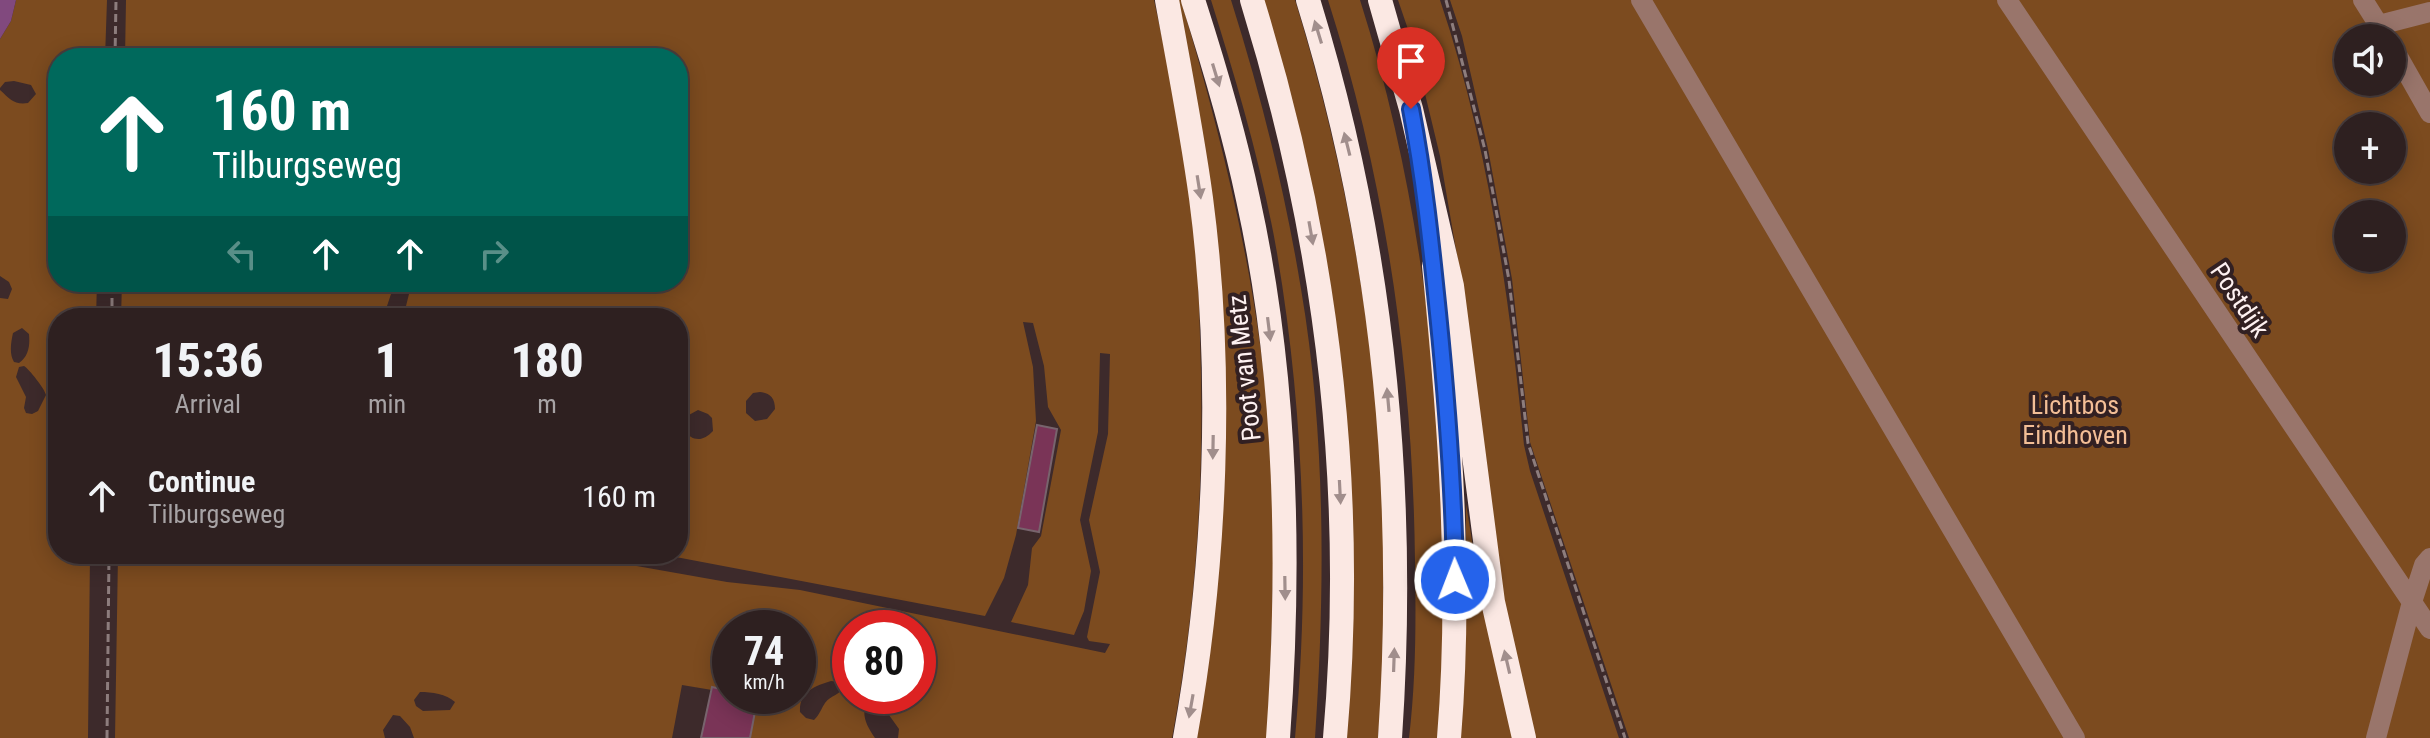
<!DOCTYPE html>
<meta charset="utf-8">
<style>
:root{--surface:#2e2020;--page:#362829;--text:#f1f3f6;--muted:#a7a3a5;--line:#493e3e}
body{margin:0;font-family:"Roboto Condensed",sans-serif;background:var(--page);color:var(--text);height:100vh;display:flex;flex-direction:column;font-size:30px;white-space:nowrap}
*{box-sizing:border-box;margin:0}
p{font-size:26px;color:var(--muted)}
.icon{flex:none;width:44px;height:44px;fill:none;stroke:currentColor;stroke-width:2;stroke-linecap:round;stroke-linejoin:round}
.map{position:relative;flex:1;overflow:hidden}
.panel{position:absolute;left:48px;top:308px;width:640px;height:256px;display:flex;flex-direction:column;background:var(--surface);border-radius:32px;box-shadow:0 4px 20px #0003,0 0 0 2px var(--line)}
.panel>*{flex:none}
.guide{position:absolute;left:48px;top:48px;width:640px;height:244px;border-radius:32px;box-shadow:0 4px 20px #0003,0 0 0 2px var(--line);background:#00695c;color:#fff;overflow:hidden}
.buttons{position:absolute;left:2334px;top:24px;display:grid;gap:16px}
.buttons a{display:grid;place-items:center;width:72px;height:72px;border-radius:50%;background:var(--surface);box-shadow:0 4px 20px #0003,0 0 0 2px var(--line);font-size:40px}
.speed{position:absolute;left:712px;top:610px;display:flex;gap:16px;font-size:40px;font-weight:700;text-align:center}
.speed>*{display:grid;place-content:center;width:104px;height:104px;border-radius:50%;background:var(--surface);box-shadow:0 4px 20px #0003,0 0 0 2px var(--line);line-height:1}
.speed small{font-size:20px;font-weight:400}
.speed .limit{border:12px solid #d22;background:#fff;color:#111}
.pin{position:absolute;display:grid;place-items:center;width:68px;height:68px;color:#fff;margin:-82px -34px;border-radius:50% 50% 50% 0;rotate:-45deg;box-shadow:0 0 8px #0007}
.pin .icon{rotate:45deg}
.me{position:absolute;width:88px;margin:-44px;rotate:359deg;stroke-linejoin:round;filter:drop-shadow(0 0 6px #0008)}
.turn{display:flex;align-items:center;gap:28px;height:168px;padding:0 32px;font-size:36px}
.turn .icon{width:104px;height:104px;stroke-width:2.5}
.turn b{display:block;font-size:56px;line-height:68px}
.lanes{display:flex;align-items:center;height:76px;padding:0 32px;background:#0003;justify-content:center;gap:40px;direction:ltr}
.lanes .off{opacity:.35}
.eta{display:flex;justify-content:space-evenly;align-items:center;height:136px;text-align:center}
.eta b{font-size:48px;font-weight:800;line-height:56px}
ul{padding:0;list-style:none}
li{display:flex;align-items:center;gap:24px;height:104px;padding:0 32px}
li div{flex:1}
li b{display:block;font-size:30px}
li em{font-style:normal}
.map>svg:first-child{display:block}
.green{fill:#7c4b1f;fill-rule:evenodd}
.water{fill:#81497e}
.building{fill:#7a3457;stroke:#78646d;stroke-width:2}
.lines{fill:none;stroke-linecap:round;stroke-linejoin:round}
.path{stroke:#8d7d7d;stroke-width:3;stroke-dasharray:8 4;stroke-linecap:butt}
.minor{stroke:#99756b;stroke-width:20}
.highway{stroke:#fbe8e3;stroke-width:24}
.oneway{fill:#a18e8c}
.route-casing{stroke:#184099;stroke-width:20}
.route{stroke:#2563eb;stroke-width:14}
.labels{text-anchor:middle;stroke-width:8;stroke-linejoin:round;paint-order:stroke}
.street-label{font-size:26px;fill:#fef1f1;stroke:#322022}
.park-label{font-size:26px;fill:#f3be96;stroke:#322022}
</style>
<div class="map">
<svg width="2430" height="738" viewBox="0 0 2430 738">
<rect width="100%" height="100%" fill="#3d2a2b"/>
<path class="green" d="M16,0H107L105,58H58V282H97L96,318H58V554H90L88,738H0V298L8,299L12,289L9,282L0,276V90C10,99 14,105 28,103L36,94L31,85L14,81L5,82L0,88V39L11,21ZM22,328L29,334C30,345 29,356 19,363L14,362C9,354 11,342 13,333ZM24,366C29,369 45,389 46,395L38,411L32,414L26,413L24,408L26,397L16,377L19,367Z
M126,0H1154C1168,66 1183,131 1191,198C1197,244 1199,291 1200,338C1205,473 1197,605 1172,738H898L899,729L889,715L887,703L876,696H918V628H850V696H873L868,698C860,713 866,725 875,738H740L748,696H798V628H730V693L682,685L672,738H414L410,727L400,716L393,715L383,730L385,738H115L118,554H569L727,582L800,590L1105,653L1110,644L1089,641L1087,637L1100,572L1089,520L1108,434L1110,354L1100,353L1098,432L1080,520L1091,571L1084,611L1074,635L1011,622L1028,585L1032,548L1041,536L1061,430L1048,407L1044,366L1033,323L1023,322L1033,367L1036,421L1016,535L1004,578L985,616L660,554H678V318H403L412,282H678V118L682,112L678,107V58H125ZM760,392C770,393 775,398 775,409L767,419L755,421L746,413V401L753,393ZM698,410L708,414L712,418L713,431C703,442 692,442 683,429L687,416ZM831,681L840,682L845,686C840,695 831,695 825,703C821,709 820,714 814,720L806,718L800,712C799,692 814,686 831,681ZM420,692C432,692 446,694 455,702L450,710L423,711L416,706L414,700Z
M1176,0H1181C1220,132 1254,266 1267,404C1277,515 1273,626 1267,738H1193L1221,500Z
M1211,0H1231C1261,95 1285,191 1301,289C1326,435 1325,591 1315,738H1295C1310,578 1304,412 1277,253C1262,167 1237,83 1211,0Z
M1263,0H1295C1345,163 1375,331 1384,501C1386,533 1383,566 1383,598C1383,645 1383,692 1378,738H1346C1348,659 1354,580 1351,501C1346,329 1313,165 1263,0Z
M1328,0H1360C1422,195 1444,400 1445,605C1446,649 1441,694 1439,738H1409C1416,680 1416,621 1415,562C1413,372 1386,181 1328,0Z
M1398,0H1440C1488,142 1509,296 1524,445L1530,471L1619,738H1534L1503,601L1462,285L1440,156L1413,44Z
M1450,0H2365L2380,13L2367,0H2430V738H1629L1530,442L1512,279L1488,149L1462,36ZM2348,38H2392V82H2348ZM2348,126H2392V170H2348ZM2348,214H2392V258H2348Z
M122,282H395L383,318H121Z
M1466,504L1482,602L1514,738H1459L1466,608Z"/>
<path class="water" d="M0,0H16L11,21L0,39Z"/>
<path class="building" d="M1037,425L1057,429L1039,532L1018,528Z
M712,687L730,691V696H758L750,738H701Z"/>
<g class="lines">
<path class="path" d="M1446,0L1485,150L1509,280L1528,443L1625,738
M115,58L116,0
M112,318V282
M107,738L109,554"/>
<path class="minor" d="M1641,0L2075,738
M2007,0L2430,629
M2363,0L2385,35
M2379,25L2430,12
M2392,46L2430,113
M2376,738L2412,602L2424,565L2430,558"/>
<path class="highway" d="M1167,0C1179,66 1192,132 1201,198C1224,372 1216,566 1185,738
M1193,0C1214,65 1234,132 1248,199C1287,375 1291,559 1278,738
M1252,0C1326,239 1357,488 1335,738
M1308,0C1382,239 1407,489 1390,738
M1380,0L1411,109L1452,286L1493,602L1524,738
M1434,266C1450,424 1462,580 1449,738"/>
</g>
<defs><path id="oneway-solid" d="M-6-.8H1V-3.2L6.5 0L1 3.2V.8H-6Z" transform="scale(2)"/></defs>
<g class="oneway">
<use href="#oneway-solid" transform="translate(1318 32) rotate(-107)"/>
<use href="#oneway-solid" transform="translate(1216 75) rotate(73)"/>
<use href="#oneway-solid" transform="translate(1347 144) rotate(-104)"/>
<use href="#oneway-solid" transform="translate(1199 187) rotate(81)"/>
<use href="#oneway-solid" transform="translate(1311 233) rotate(80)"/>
<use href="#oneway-solid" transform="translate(1269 329) rotate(83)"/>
<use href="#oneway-solid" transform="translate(1388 400) rotate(-95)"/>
<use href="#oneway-solid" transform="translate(1213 447) rotate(91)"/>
<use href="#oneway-solid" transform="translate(1340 492) rotate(87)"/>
<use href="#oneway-solid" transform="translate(1285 588) rotate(89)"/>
<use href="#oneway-solid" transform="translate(1394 660) rotate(-88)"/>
<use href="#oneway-solid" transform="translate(1507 662) rotate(-103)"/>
<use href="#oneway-solid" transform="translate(1191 706) rotate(100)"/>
</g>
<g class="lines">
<g class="route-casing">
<path id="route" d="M1411,109C1424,177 1431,244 1438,313C1447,402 1454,491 1455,580"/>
</g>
<use href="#route" class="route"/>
</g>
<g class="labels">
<g class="street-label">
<text transform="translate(2240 300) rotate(56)" y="9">Postdijk</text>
<text transform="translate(1244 368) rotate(-96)" y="9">Poot van Metz</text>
</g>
<g class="park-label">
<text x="2075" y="414">Lichtbos<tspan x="2075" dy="30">Eindhoven</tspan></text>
</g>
</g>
</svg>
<div class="buttons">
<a><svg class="icon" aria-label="sound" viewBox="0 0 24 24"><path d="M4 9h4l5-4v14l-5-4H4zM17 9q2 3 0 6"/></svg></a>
<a>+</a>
<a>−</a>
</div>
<div class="speed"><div>74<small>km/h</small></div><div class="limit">80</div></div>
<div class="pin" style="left:1411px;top:109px;background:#d93025"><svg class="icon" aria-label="arrive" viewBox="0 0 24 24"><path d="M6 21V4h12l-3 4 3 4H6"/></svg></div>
<svg class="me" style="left:1455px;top:580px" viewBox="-20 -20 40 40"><circle r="17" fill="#2563eb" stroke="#fff" stroke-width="3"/><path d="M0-11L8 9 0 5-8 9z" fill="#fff"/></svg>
<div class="guide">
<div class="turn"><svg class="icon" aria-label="ahead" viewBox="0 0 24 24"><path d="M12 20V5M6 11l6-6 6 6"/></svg><div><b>160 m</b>Tilburgseweg</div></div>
<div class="lanes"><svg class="icon off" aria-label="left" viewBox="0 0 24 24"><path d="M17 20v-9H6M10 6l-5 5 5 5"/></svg><svg class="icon" aria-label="ahead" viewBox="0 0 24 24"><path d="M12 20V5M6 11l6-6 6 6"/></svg><svg class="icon" aria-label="ahead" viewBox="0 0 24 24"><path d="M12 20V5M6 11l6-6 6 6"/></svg><svg class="icon off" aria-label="right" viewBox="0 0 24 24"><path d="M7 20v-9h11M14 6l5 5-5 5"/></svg></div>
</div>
<section class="panel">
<div class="eta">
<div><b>15:36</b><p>Arrival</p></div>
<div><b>1</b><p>min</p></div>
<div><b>180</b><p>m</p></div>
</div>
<ul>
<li><svg class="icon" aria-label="ahead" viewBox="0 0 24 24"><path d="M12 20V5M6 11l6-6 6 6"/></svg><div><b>Continue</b><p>Tilburgseweg</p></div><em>160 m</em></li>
</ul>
</section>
</div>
